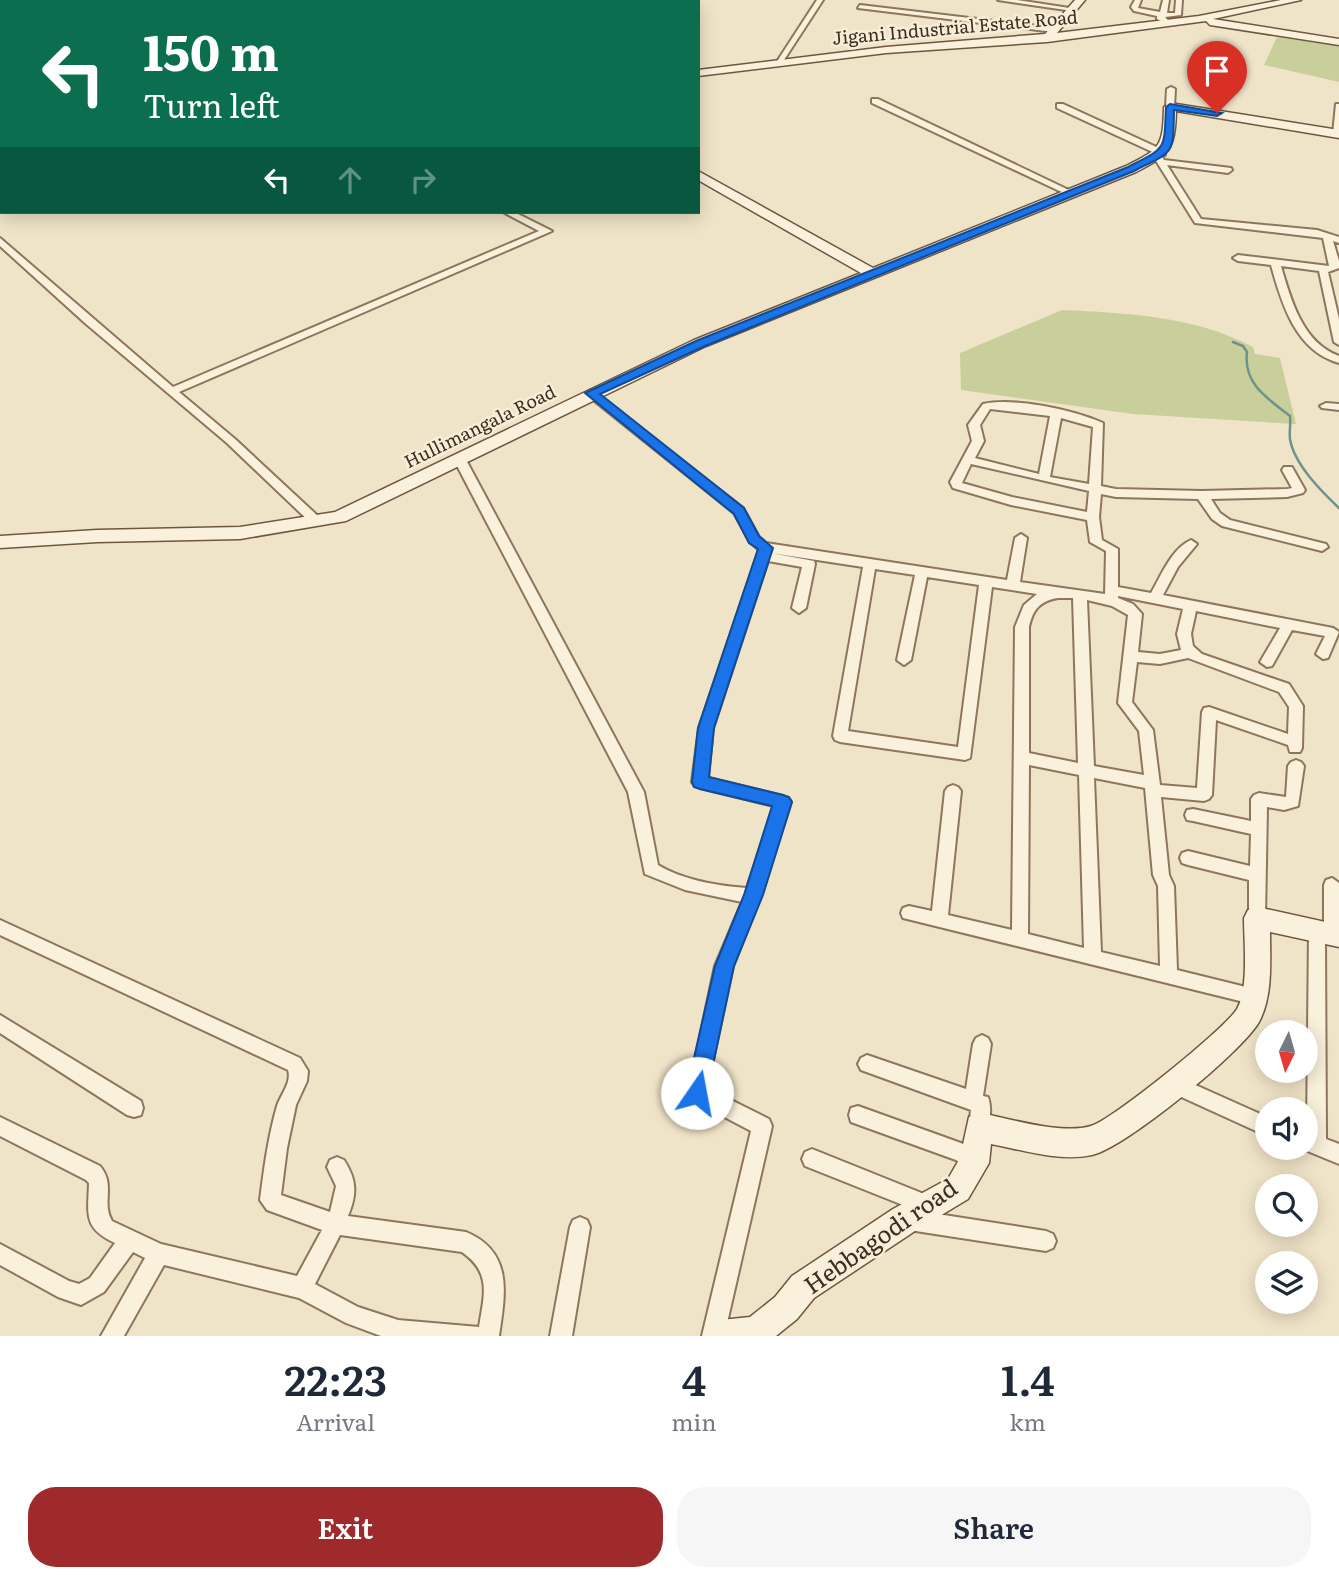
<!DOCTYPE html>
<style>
:root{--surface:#fff;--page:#f6f6f7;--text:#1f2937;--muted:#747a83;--accent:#9e2a2b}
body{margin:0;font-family:Literata,serif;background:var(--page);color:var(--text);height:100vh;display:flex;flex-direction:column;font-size:26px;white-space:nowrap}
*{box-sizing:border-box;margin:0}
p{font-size:23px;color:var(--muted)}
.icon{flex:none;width:38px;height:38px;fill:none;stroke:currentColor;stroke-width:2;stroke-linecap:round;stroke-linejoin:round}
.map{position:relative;height:1336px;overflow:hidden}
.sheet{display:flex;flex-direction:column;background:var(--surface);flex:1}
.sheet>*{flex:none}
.top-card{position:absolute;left:0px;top:0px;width:700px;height:214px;box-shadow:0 4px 18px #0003;background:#0b6e4f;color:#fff;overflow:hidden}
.needle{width:46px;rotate:185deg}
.controls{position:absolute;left:1255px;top:1020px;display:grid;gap:14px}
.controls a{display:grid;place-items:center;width:63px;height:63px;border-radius:50%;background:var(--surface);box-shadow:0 4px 18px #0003;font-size:35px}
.pin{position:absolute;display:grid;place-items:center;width:60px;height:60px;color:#fff;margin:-72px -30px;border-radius:50% 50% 50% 0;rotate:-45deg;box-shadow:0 0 7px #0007}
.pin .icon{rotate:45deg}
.me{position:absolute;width:77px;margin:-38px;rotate:12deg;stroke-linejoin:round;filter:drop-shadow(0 0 5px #0008)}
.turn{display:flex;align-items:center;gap:24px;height:147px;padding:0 28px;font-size:32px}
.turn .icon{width:91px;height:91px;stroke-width:2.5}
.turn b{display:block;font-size:49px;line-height:60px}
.lanes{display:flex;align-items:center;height:66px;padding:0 28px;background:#0003;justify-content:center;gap:35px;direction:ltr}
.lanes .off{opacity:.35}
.eta{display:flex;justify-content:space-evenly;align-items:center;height:119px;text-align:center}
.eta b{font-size:42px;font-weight:600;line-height:49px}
.primary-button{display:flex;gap:14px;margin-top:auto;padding:14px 28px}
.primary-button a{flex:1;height:80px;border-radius:28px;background:var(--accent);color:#fff;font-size:28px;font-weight:600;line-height:80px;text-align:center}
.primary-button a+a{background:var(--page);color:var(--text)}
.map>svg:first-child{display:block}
.green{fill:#c9cf9b}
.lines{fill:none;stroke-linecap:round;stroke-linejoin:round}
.stream{stroke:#6f938a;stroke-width:2.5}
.street-casing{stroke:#8d765c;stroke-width:4}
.secondary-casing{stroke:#6f573f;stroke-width:3}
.street{fill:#faf1dc;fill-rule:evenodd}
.secondary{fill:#faf1dc;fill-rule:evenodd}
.route{fill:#1a73e8;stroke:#114b97;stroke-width:2}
.labels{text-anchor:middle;stroke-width:5;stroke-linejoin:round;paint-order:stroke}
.far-street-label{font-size:18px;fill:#3d2e20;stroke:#f7eed8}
.near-street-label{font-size:24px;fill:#3d2e20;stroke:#f7eed8}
</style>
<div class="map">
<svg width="1339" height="1336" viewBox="0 0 1339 1336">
<rect width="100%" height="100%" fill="#f0e4c8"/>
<path class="green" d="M1277,37L1339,46V82L1264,65Z
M1062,310C1126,313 1195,316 1253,347L1255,354L1280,358L1296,424L1133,414L961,390L960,353Z"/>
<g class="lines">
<path class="stream" d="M1233,342L1243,346L1247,352C1243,384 1267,398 1290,416C1291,424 1289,431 1290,439C1294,464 1321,491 1339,508"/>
<g class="street-casing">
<path id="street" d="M162,0H169L170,2H163Z
M380,0H388L390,2H381Z
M817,0H823L782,63H776Z
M998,0H1017L1076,9L1073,11Z
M1135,0H1141L1138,8L1160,12L1163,0H1169L1167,13H1175L1176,0H1182L1181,15L1165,17L1171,23L1166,24L1157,19V16L1134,11L1131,7Z
M860,5L1054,28L1058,30L1054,32L858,8Z
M1171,87L1175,89L1174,107L1170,109L1166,107L1167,89Z
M872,99H878L1075,193L1068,195L872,103Z
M1057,104H1063L1165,151V155H1161L1164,160L1231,168L1232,170L1228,173L1167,165L1201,219L1317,230L1339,237V243L1333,241L1339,261V268L1328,272L1339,319V345L1334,342L1319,271L1281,266C1291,301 1303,343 1339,356V363C1296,351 1282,305 1271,265L1238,261L1233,258L1238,255L1329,266L1323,238L1195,223L1153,156L1157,154L1057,108Z
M1336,104H1339V136H1337L1333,134Z
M503,212H514L552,231L179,392L235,439L320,518L322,521L320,524H312L227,443L85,323L0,246V238L173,387L539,231Z
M591,390L743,508L759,537L766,543L1007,580L1015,538L1021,534L1027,538L1020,582L1105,594L1106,551L1090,542L1087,520L1011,505L953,488L950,482L972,441L968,425L983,404C1014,397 1074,410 1103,423L1101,486L1116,489L1202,491L1287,489L1292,488L1282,470L1284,467H1292L1305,490L1303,493L1287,497L1211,499L1220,513L1230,520L1326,544L1328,547L1322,551L1222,526L1212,519L1198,499L1116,497L1101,494L1099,517L1102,540L1118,549V587L1151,593C1161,576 1172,548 1191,540L1197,544L1178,567L1163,595L1333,628L1339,632L1328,658L1323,659L1316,654L1325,636L1292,630L1272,666L1267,667L1260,662L1280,628L1196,611L1191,634L1193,646L1202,654L1289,684L1303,706L1302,748L1300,752H1290L1288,745L1216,720L1212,795L1209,799L1204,801L1161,797L1169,875L1174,886L1177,970L1258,990L1261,996L1258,1002L1252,1004L903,918L901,913L903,908L909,906L932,911L945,791L948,787L953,785L958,787L961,791L948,915L1012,930L1015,627L1024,605L1037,594L992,587L970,758L965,760L840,742L835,740L833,736L863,567L771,553L814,561L815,564L806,608L799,613L792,608L802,567L768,561L713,728L708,778L783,796L788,798L791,802L761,895L733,966L707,1088L769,1119L772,1126L724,1336H702L751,1131L690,1099L688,1093L715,966L742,902L685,890L645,874L628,792L453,458L459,454L465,458L644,792L658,865C683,880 718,886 747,888L774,806L700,788L695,786L692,782L699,728L759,550L750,542L734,513L587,395L586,393ZM990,409L1050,416L1039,474L975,458L984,441L980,425ZM1061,418L1093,427L1089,484L1050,477ZM971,464L1089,491L1087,512L1012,497L962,483ZM875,569L915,575L897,660L904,665L911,660L927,577L979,585L958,747L848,731ZM1118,596L1183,609L1177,634L1181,650L1160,654L1138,652L1142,614L1133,604L1118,598ZM1058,598H1073L1078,763L1029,753V627C1033,609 1040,601 1058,598ZM1087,600L1112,606L1128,615L1118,703L1139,731L1144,775L1094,766ZM1188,658L1279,692L1289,707L1288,734L1209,707L1204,708L1202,712L1197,788L1160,785L1153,730L1132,702L1137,662L1160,664ZM1029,765L1079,775L1084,948L1028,934ZM1094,778L1145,788L1153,875L1158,886L1160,966L1101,952Z
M1326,403L1339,404V410L1322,408L1320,406Z
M1296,760L1301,762L1304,766L1298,806L1284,810L1267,807L1265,918L1263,923L1257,925L1251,923L1249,918V880L1188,865L1182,863L1180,858L1182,853L1188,851L1250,866L1251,834L1193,821L1187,820L1185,815L1187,810L1193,809L1251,821V799L1254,795L1259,793L1286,797L1288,766L1291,762Z
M1332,878L1339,883V938L1332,942L1325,939L1326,1139L1339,1144V1164L1300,1148H1306L1307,1132L1309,931L1311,926L1317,924L1324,927V885L1326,880Z
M0,920L300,1058L308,1071L307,1081L296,1105L287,1148L281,1195L330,1212L336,1186L327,1167L330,1160L337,1157L344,1160C357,1180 357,1194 348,1216L466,1232C514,1252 505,1295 499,1336H381L346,1323L299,1298L164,1265L124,1336H101L145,1258L133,1252L104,1292L81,1305L58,1297L0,1265V1244L69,1281L79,1284L90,1278L115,1243C83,1228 88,1215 89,1183L86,1180L0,1136V1117L100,1166C116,1185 101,1202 112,1221L161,1244L297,1276L322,1230L267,1210L260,1200C264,1169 268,1137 277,1106C281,1094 292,1082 288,1070L0,935ZM340,1235L462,1252C492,1273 484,1295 479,1327L398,1320L358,1307L315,1284Z
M0,1015L141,1101L143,1108L141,1115L134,1117L127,1115L0,1033Z
M982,1035L988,1038L991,1044L983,1096L988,1097C992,1108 990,1123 986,1134L979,1136L972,1134L969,1127L971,1110L861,1070L858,1064L861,1058L867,1055L966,1089L973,1044L976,1038Z
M1173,1075L1267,1117V1136L1166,1090L1164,1084L1166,1078Z
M858,1106L969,1146L981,1156L984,1163L981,1170L974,1173L956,1160L851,1122L849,1115L851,1108Z
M812,1149L934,1198L937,1205L934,1212L931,1213L1046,1231L1053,1234L1056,1241L1053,1248L1046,1251L909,1230L902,1227L899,1220L902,1213L909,1210L918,1211L805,1166L802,1159L805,1152Z
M580,1217L587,1220L590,1227L572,1336H550L570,1227L573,1220Z"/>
</g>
<g class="secondary-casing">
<path id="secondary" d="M1075,0H1085L1057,33L1199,16L1281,0H1301L1213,19L1339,39V45L1210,25L1206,21L1047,42L886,53L698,76V70L886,47L1045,34Z
M1170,103L1339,130V138L1176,111C1175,150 1169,155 1136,172L706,346L346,521L240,539L97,542L0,548V536L97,530L240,527L335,512L694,340L861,273L698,180V171L873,268L1126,166C1161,149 1163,146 1164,107Z
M0,110H2V118H0Z
M1257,907L1339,925V947L1270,932C1270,961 1273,996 1259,1022C1242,1052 1125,1148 1092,1155C1060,1162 1023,1150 991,1144L989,1163L968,1199L915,1231L814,1298L797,1319L776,1336H705L710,1325L721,1320L750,1317L775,1297L792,1276L893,1209L948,1179L960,1158L969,1117L979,1113C1009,1118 1061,1135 1091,1126C1111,1121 1226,1028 1237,1009C1249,988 1244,942 1244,918L1248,910Z"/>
</g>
<use href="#street" class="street"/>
<use href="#secondary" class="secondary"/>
</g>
<path class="route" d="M1170,104L1222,113L1217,116L1174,110C1173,156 1175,150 1134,171L705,346L600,394L744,508L759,536L773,548L714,728L709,777L783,795L789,797L792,802L763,895L734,966L707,1093L704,1101L697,1104L689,1101L686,1093L715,966L744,895L772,806L700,789L694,787L692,782L698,728L758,549L749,543L734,514L585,393L696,341L1128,167C1167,147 1164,151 1166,107Z"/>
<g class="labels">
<g class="far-street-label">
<text transform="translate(955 28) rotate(-5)" y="6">Jigani Industrial Estate Road</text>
<text transform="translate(480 427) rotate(-26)" y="6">Hullimangala Road</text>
</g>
<g class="near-street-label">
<text transform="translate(881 1237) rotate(-35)" y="8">Hebbagodi road</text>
</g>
</g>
</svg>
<div class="controls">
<a><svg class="needle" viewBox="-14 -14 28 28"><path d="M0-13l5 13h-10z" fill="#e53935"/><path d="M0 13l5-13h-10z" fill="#747a83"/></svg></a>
<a><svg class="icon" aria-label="sound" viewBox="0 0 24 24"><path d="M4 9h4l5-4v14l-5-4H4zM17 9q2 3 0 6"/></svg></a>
<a><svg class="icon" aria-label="search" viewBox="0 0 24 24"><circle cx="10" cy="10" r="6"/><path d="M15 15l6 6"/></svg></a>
<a><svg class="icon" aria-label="layers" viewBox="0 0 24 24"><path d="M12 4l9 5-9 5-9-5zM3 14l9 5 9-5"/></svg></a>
</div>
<div class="pin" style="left:1217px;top:113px;background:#d93025"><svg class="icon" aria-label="arrive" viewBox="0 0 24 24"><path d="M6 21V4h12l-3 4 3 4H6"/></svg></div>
<svg class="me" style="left:697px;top:1093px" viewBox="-20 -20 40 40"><circle r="19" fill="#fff"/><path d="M0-13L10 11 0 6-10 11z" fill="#1a73e8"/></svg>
<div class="top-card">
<div class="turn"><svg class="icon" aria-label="left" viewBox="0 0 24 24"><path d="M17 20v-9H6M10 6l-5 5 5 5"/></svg><div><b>150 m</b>Turn left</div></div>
<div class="lanes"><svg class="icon" aria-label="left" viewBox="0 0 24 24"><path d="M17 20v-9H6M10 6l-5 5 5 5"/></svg><svg class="icon off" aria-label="ahead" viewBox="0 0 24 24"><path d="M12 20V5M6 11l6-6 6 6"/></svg><svg class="icon off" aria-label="right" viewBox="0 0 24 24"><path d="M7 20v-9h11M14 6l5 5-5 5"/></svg></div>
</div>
</div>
<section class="sheet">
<div class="eta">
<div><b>22:23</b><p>Arrival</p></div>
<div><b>4</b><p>min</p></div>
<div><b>1.4</b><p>km</p></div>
</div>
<div class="primary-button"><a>Exit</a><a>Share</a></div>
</section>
